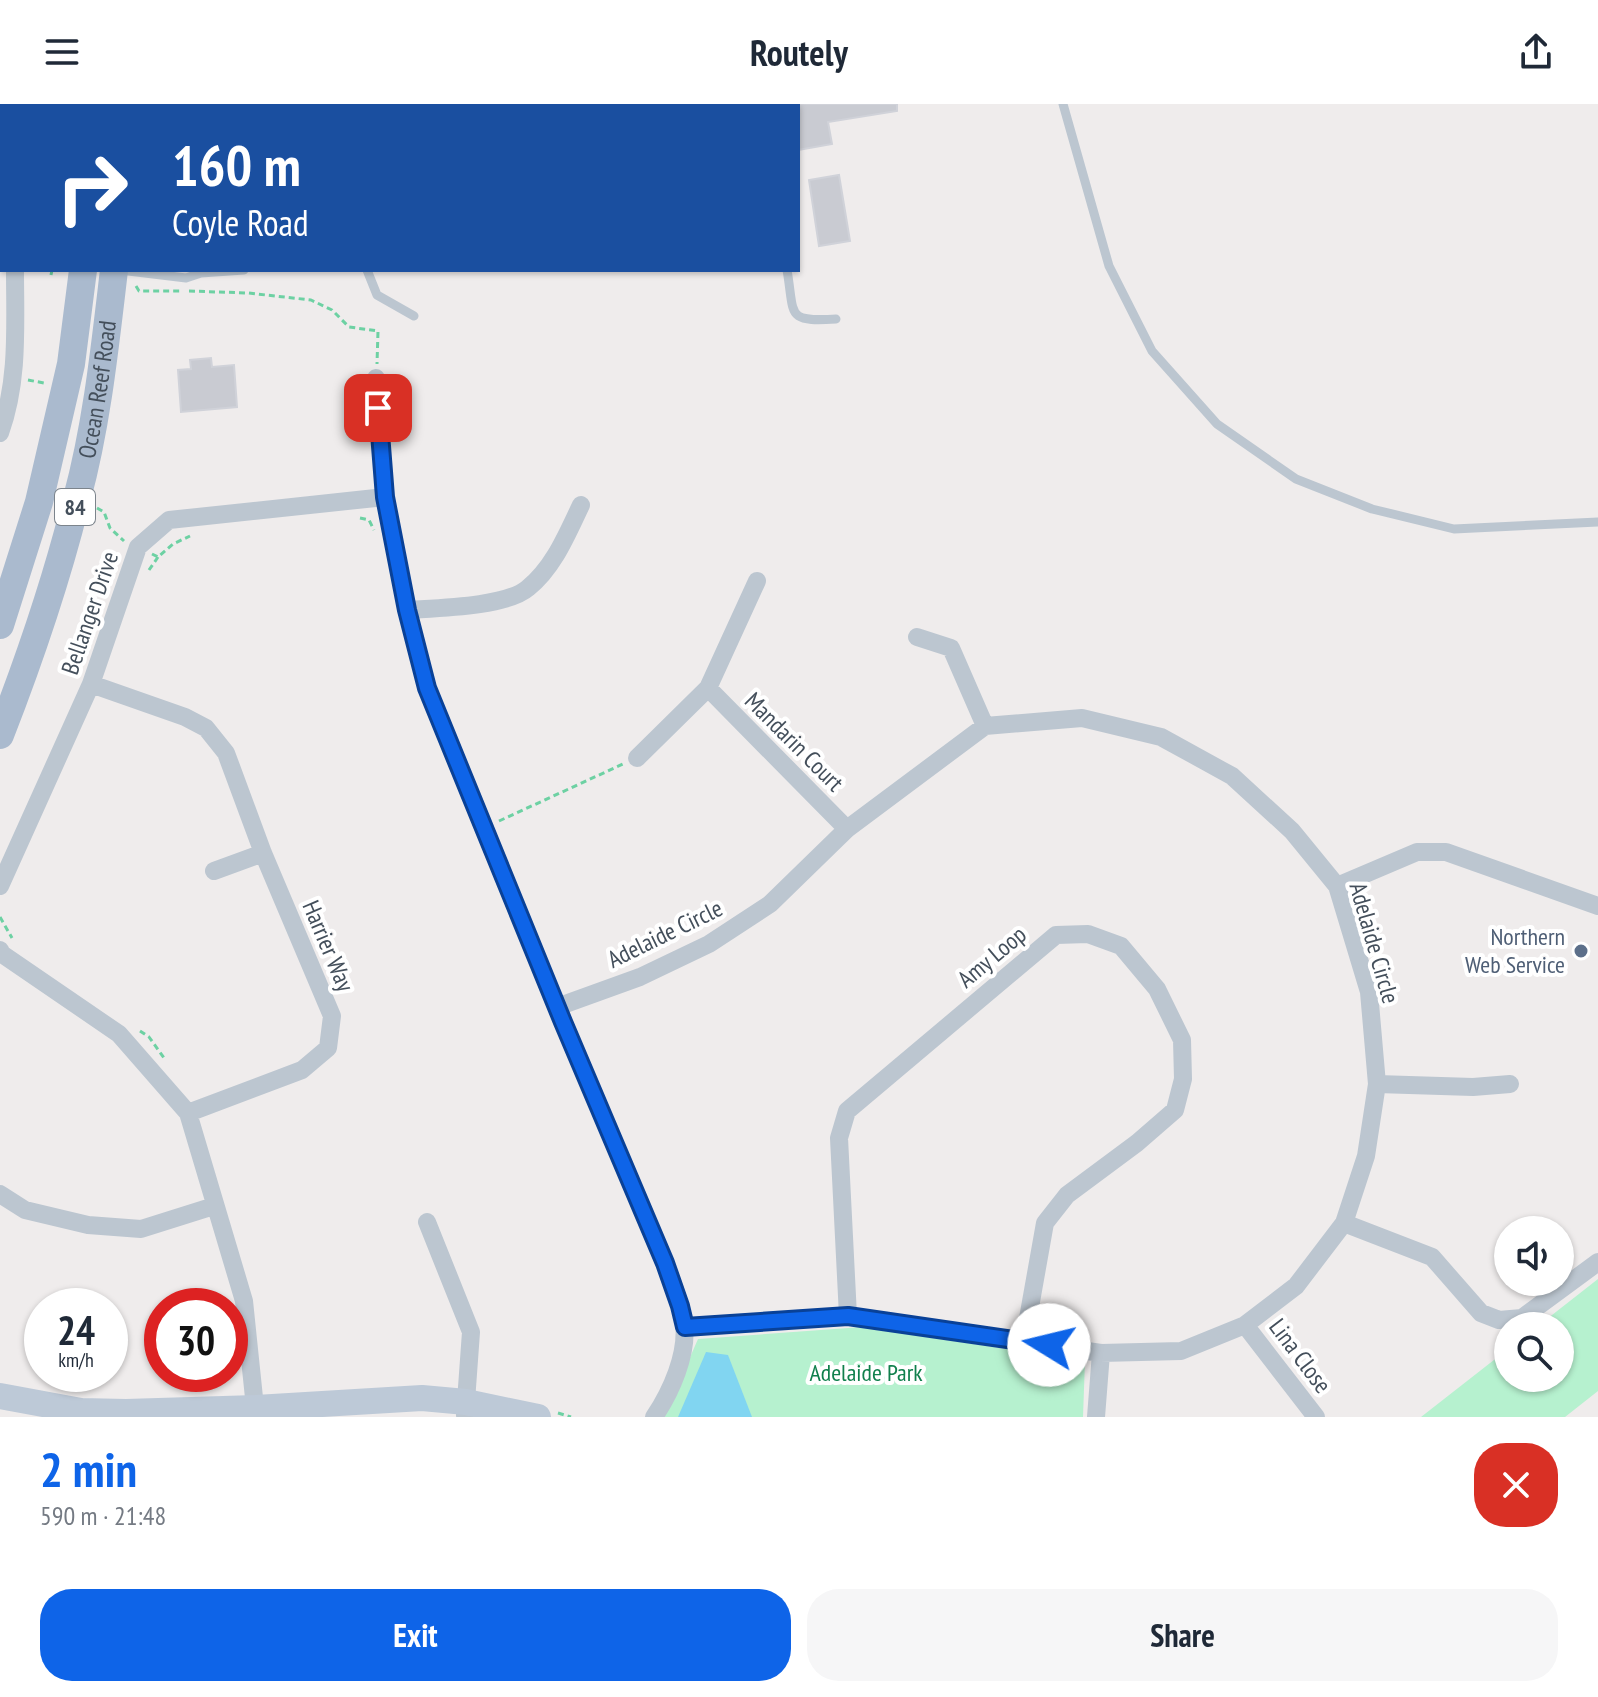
<!DOCTYPE html>
<meta charset="utf-8">
<style>
:root{--surface:#fff;--page:#f6f6f7;--text:#1f2937;--muted:#747a83;--accent:#0e64e8}
body{margin:0;font-family:"PT Sans Narrow",sans-serif;background:var(--page);color:var(--text);height:100vh;display:flex;flex-direction:column;font-size:30px;white-space:nowrap}
*{box-sizing:border-box;margin:0}
p{font-size:26px;color:var(--muted)}
.icon{flex:none;width:44px;height:44px;fill:none;stroke:currentColor;stroke-width:2;stroke-linecap:round;stroke-linejoin:round}
.map{position:relative;height:1313px;overflow:hidden}
.details{display:flex;flex-direction:column;background:var(--surface);flex:1}
.details>*{flex:none}
.banner{position:absolute;left:0px;top:0px;width:800px;height:168px;box-shadow:0 2px 6px #0004;background:#1a4fa0;color:#fff;overflow:hidden}
.tools{position:absolute;left:1494px;top:1112px;display:grid;gap:16px}
.tools a{display:grid;place-items:center;width:80px;height:80px;border-radius:50%;background:var(--surface);box-shadow:0 2px 6px #0004;font-size:40px}
.speed{position:absolute;left:24px;top:1184px;display:flex;gap:16px;font-size:40px;font-weight:700;text-align:center}
.speed>*{display:grid;place-content:center;width:104px;height:104px;border-radius:50%;background:var(--surface);box-shadow:0 2px 6px #0004;line-height:1}
.speed small{font-size:20px;font-weight:400}
.speed .limit{border:12px solid #d22;background:#fff;color:#111}
.pin{position:absolute;display:grid;place-items:center;width:68px;height:68px;color:#fff;margin:-34px;border-radius:16px;box-shadow:0 4px 12px #0006}
.me{position:absolute;width:88px;margin:-44px;rotate:279deg;stroke-linejoin:round;filter:drop-shadow(0 0 6px #0008)}
.turn{display:flex;align-items:center;gap:28px;height:168px;padding:0 40px;font-size:36px}
.turn .icon{width:104px;height:104px;stroke-width:2.5}
.turn b{display:block;font-size:56px;line-height:68px}
.round{display:grid;place-items:center;flex:none;width:84px;height:84px;border-radius:32px;background:var(--page)}
.head{display:flex;align-items:center;justify-content:space-between;height:136px;padding:0 40px}
h1{font-size:48px;font-weight:700;line-height:60px;color:var(--accent)}
.action{display:flex;gap:16px;margin-top:auto;padding:16px 40px}
.action a{flex:1;height:92px;border-radius:32px;background:var(--accent);color:#fff;font-size:32px;font-weight:700;line-height:92px;text-align:center}
.action a+a{background:var(--page);color:var(--text)}
header{display:flex;justify-content:space-between;align-items:center;height:104px;padding:0 40px;background:var(--surface);font-size:36px;font-weight:700}
.map>svg:first-child{display:block}
.green{fill:#b6f1cf}
.water{fill:#81d5f1}
.building{fill:#c9cbd2;stroke:#d0d2d9;stroke-width:2}
.lines{fill:none;stroke-linecap:round;stroke-linejoin:round}
.path{stroke:#6dd1a3;stroke-width:3;stroke-dasharray:6 4;stroke-linecap:butt}
.service{stroke:#bcc6d0;stroke-width:9}
.minor{stroke:#bcc6d0;stroke-width:18}
.secondary{stroke:#bdc9d7;stroke-width:26}
.primary{stroke:#aabace;stroke-width:28}
.route-casing{stroke:#094197;stroke-width:20}
.route{stroke:#0e64e8;stroke-width:14}
.service-dot{fill:#5c6f8a;stroke:#fff;stroke-width:3}
.labels{text-anchor:middle;stroke-width:8;stroke-linejoin:round;paint-order:stroke}
.shield{fill:#fff;stroke:#7c848c;stroke-width:2}
.shield-label{font-size:22px;font-weight:bold;fill:#444f5b}
.street-label{font-size:24px;fill:#444f5b;stroke:#fff}
.service-label{font-size:24px;fill:#4e5e75;stroke:#fff;text-anchor:end}
.park-label{font-size:24px;fill:#11804d;stroke:#fff}
</style>
<header><svg class="icon" aria-label="menu" viewBox="0 0 24 24"><path d="M4 6h16M4 12h16M4 18h16"/></svg>Routely<svg class="icon" aria-label="share" viewBox="0 0 24 24"><path d="M12 15V3M7 8l5-5 5 5M5 13v7h14v-7"/></svg></header>
<div class="map">
<svg width="1598" height="1313" viewBox="0 0 1598 1313">
<rect width="100%" height="100%" fill="#efecec"/>
<path class="green" d="M1598,1175V1287L1565,1313H1421L1508,1245V1274H1560V1222H1538Z
M862,1223L1085,1257L1083,1313H664L698,1235Z"/>
<path class="water" d="M706,1248L728,1251L752,1313H678Z"/>
<path class="building" d="M798,0H897V7L828,18L832,40L798,46Z
M839,71L850,137L819,142L809,76Z
M211,254L212,263L234,261L237,303L181,308L178,266L191,265L190,256Z"/>
<g class="lines">
<path class="path" d="M64,2V0
M51,171L52,166
M136,182L139,187H182
M189,187L248,189L311,196L332,206L349,223L378,227L377,260
M28,276L44,279
M97,404L104,408L110,424L124,437
M360,414L369,416L374,426
M152,450L158,453L173,440L190,432
M149,466L158,453
M499,717L623,660
M0,813L12,834
M140,927L149,933L164,954
M558,1309L571,1313"/>
<path class="service" d="M714,0L715,2
M759,0V2
M1063,0L1109,162L1152,247L1217,320L1296,375L1372,405L1454,425L1598,418
M384,2L385,0
M120,166L186,174L201,169L244,166
M367,166L377,191L414,212
M787,166C795,212 785,218 836,215"/>
<path class="minor" d="M0,95L2,98
M376,274L385,393L407,506L427,584L557,903L665,1159C672,1178 681,1198 684,1219C688,1250 671,1288 654,1313
M0,329C19,276 15,222 15,166
M407,506C437,504 506,503 528,484C554,463 567,430 581,401
M917,533L951,544L985,622
M91,580L185,613L206,624L226,649L263,749L332,912L328,944L302,966L188,1009
M708,584L847,725
M637,654L708,584L757,477
M214,767L263,749
M0,782L91,580L138,443L169,416L385,393
M1337,782L1417,748H1446L1598,802
M0,846L2,850L119,930L188,1009L244,1197L256,1313
M557,903L640,873L709,840L770,800L847,725L985,622L1082,614L1161,633L1232,672L1292,727L1337,782L1369,888L1377,980L1366,1052L1344,1119L1296,1182L1245,1221L1181,1247L1101,1249L848,1212L685,1223
M1377,980L1473,983L1510,980
M0,1090L25,1106L88,1121L141,1125L214,1102
M427,1118L471,1228L465,1311
M1344,1119L1432,1153L1481,1209L1499,1216L1522,1214L1598,1158
M848,1212L839,1034L847,1007L1056,831L1088,830L1121,842L1157,885L1182,936L1183,975L1175,1006L1137,1039L1067,1091L1045,1119L1024,1237
M1245,1221L1316,1313
M1096,1313L1101,1249"/>
<path class="secondary" d="M0,1292L81,1307L126,1308L256,1304L422,1294L466,1298L538,1313"/>
<g class="primary">
<path d="M94,2V0"/>
<path d="M123,2V0"/>
<path d="M0,521L39,398L71,260L83,166"/>
<path id="s1" d="M0,631C30,554 57,475 77,394C97,320 105,242 114,166"/>
</g>
</g>
<g class="lines">
<g class="route-casing">
<path id="route" d="M378,304L385,393L407,506L427,584L563,918L665,1159L680,1202L685,1223L848,1212L1049,1241"/>
</g>
<use href="#route" class="route"/>
</g>
<circle class="service-dot" cx="1581" cy="847" r="8"/>
<g class="labels">
<rect class="shield" x="55" y="385" width="40" height="36" rx="6"/>
<g class="shield-label">
<text x="75" y="411">84</text>
</g>
<g class="street-label">
<text dy="8" stroke="none"><textPath href="#s1" startOffset="360">Ocean Reef Road</textPath></text>
<text transform="translate(90 509) rotate(-71)" y="8">Bellanger Drive</text>
<text transform="translate(794 638) rotate(45)" y="8">Mandarin Court</text>
<text transform="translate(665 830) rotate(-26)" y="8">Adelaide Circle</text>
<text transform="translate(1374 839) rotate(74)" y="8">Adelaide Circle</text>
<text transform="translate(328 842) rotate(67)" y="8">Harrier Way</text>
<text transform="translate(992 853) rotate(-40)" y="8">Amy Loop</text>
<text transform="translate(1300 1252) rotate(53)" y="8">Lina Close</text>
</g>
<g class="service-label">
<text x="1565" y="841">Northern<tspan x="1565" dy="28">Web Service</tspan></text>
</g>
<g class="park-label">
<text x="866" y="1277">Adelaide Park</text>
</g>
</g>
</svg>
<div class="tools">
<a><svg class="icon" aria-label="sound" viewBox="0 0 24 24"><path d="M4 9h4l5-4v14l-5-4H4zM17 9q2 3 0 6"/></svg></a>
<a><svg class="icon" aria-label="search" viewBox="0 0 24 24"><circle cx="10" cy="10" r="6"/><path d="M15 15l6 6"/></svg></a>
</div>
<div class="speed"><div>24<small>km/h</small></div><div class="limit">30</div></div>
<div class="pin" style="left:378px;top:304px;background:#d93025"><svg class="icon" aria-label="arrive" viewBox="0 0 24 24"><path d="M6 21V4h12l-3 4 3 4H6"/></svg></div>
<svg class="me" style="left:1049px;top:1241px" viewBox="-20 -20 40 40"><circle r="19" fill="#fff"/><path d="M0-13L10 11 0 6-10 11z" fill="#0e64e8"/></svg>
<div class="banner">
<div class="turn"><svg class="icon" aria-label="right" viewBox="0 0 24 24"><path d="M7 20v-9h11M14 6l5 5-5 5"/></svg><div><b>160 m</b>Coyle Road</div></div>
</div>
</div>
<section class="details">
<div class="head"><div><h1>2 min</h1><p>590 m · 21:48</p></div><a class="round" style="background:#d93025;color:#fff"><svg class="icon" aria-label="close" viewBox="0 0 24 24"><path d="M6 6l12 12M18 6L6 18"/></svg></a></div>
<div class="action"><a>Exit</a><a>Share</a></div>
</section>
